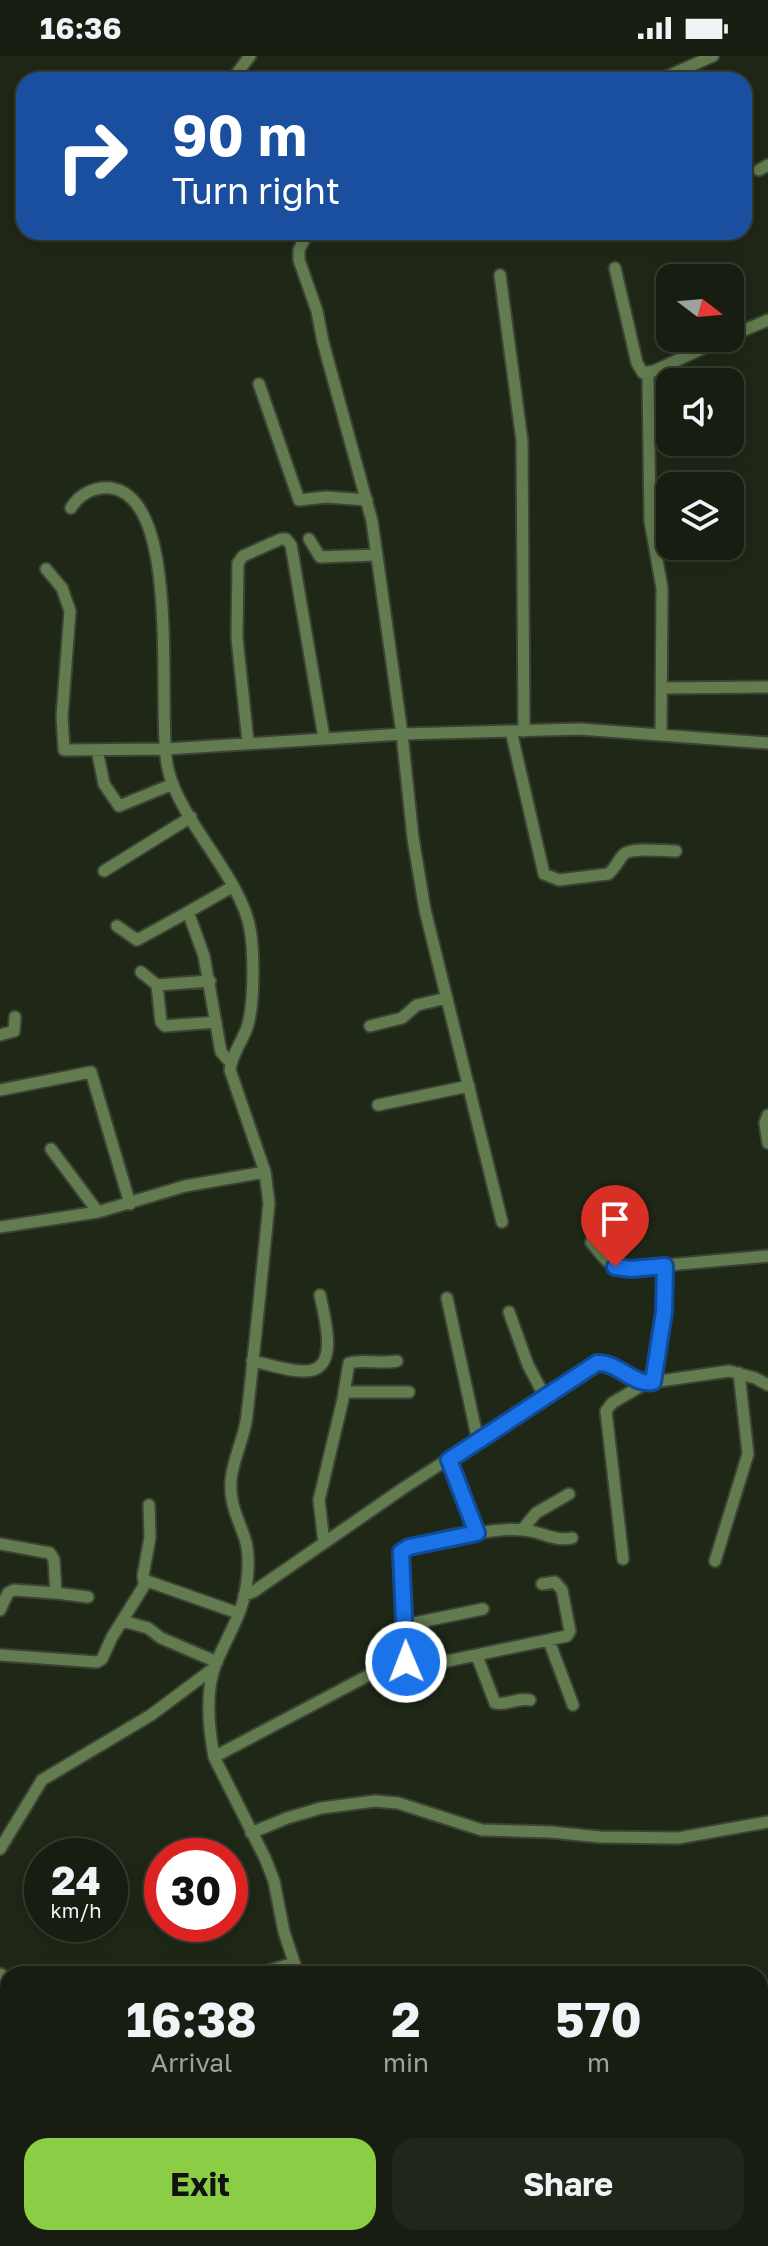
<!DOCTYPE html>
<style>
:root{--surface:#171e11;--page:#20271a;--text:#f1f3f6;--muted:#9ea29f;--line:#363c31;--accent:#8bce46}
body{margin:0;font-family:"Golos Text",sans-serif;background:var(--page);color:var(--text);height:100vh;display:flex;flex-direction:column;font-size:30px;white-space:nowrap}
*{box-sizing:border-box;margin:0}
p{font-size:26px;color:var(--muted)}
.icon{flex:none;width:44px;height:44px;fill:none;stroke:currentColor;stroke-width:2;stroke-linecap:round;stroke-linejoin:round}
.map{position:relative;flex:1;overflow:hidden}
.details{position:absolute;left:0px;top:1910px;width:768px;height:280px;display:flex;flex-direction:column;background:var(--surface);border-radius:24px 24px 0 0;box-shadow:0 4px 20px #0003,0 0 0 2px var(--line)}
.details>*{flex:none}
.guide{position:absolute;left:16px;top:16px;width:736px;height:168px;border-radius:24px;box-shadow:0 4px 20px #0003,0 0 0 2px var(--line);background:#1a4fa0;color:#fff;overflow:hidden}
.needle{width:52px;rotate:106deg}
.controls{position:absolute;left:656px;top:208px;display:grid;gap:16px}
.controls a{display:grid;place-items:center;width:88px;height:88px;border-radius:16px;background:var(--surface);box-shadow:0 4px 20px #0003,0 0 0 2px var(--line);font-size:40px}
.speed{position:absolute;left:24px;top:1782px;display:flex;gap:16px;font-size:40px;font-weight:700;text-align:center}
.speed>*{display:grid;place-content:center;width:104px;height:104px;border-radius:50%;background:var(--surface);box-shadow:0 4px 20px #0003,0 0 0 2px var(--line);line-height:1}
.speed small{font-size:20px;font-weight:400}
.speed .limit{border:12px solid #d22;background:#fff;color:#111}
.pin{position:absolute;display:grid;place-items:center;width:68px;height:68px;color:#fff;margin:-82px -34px;border-radius:50% 50% 50% 0;rotate:-45deg;box-shadow:0 0 8px #0007}
.pin .icon{rotate:45deg}
.me{position:absolute;width:88px;margin:-44px;rotate:359deg;stroke-linejoin:round;filter:drop-shadow(0 0 6px #0008)}
.turn{display:flex;align-items:center;gap:28px;height:168px;padding:0 24px;font-size:36px}
.turn .icon{width:104px;height:104px;stroke-width:2.5}
.turn b{display:block;font-size:56px;line-height:68px}
.eta{display:flex;justify-content:space-evenly;align-items:center;height:136px;text-align:center}
.eta b{font-size:48px;font-weight:700;line-height:56px}
.cta{display:flex;gap:16px;margin-top:auto;padding:16px 24px}
.cta a{flex:1;height:92px;border-radius:24px;background:var(--accent);color:#111;font-size:32px;font-weight:700;line-height:92px;text-align:center}
.cta a+a{background:var(--page);color:var(--text)}
.status{display:flex;justify-content:space-between;align-items:center;height:56px;padding:0 40px;background:var(--surface);direction:ltr}
.status svg{height:22px;fill:currentColor}
.map>svg:first-child{display:block}
.lines{fill:none;stroke-linecap:round;stroke-linejoin:round}
.minor-casing{stroke:#3b4434;stroke-width:15}
.minor{stroke:#637c4f;stroke-width:11}
.route-casing{stroke:#114b97;stroke-width:20}
.route{stroke:#1a73e8;stroke-width:14}
</style>
<div class="status"><b>16:36</b><svg viewBox="0 0 49 12"><path d="M0 12V9h3v3zM5 12V6h3v6zM10 12V3h3v9zM15 12V0h3v12zM26 1h20v11H26zM47 4h2v5h-2z"/></svg></div>
<div class="map">
<svg width="768" height="2190" viewBox="0 0 768 2190">
<rect width="100%" height="100%" fill="#1f2817"/>
<g class="lines">
<g class="minor-casing">
<path id="minor" d="M232,24L250,0
M659,24L713,0
M759,114L768,109
M308,176L299,194V204L317,255L323,286L372,465L402,678L413,782L425,854L502,1166
M615,212L637,307L643,317L654,315L725,282
M500,219L522,385L524,675
M730,280L768,264
M648,318L650,465L662,532L661,679
M259,328L299,444L326,441L367,444
M71,452C79,438 95,430 111,432C186,443 154,666 169,717C183,768 241,822 250,873C254,894 254,943 249,964C246,982 232,995 230,1014L265,1116L269,1147C262,1218 255,1289 247,1359C245,1381 233,1402 231,1424C229,1447 238,1462 245,1483C250,1499 248,1521 245,1537C240,1563 224,1586 215,1610C205,1637 209,1674 214,1701L265,1802L274,1825L284,1876L298,1918
M309,483L320,501L376,499
M46,513L62,532L70,555L62,661L64,694L166,693L402,678L580,673L768,687
M662,632L768,631
M511,675L544,818L559,824L608,818C616,812 618,804 624,798C632,791 665,795 676,795
M248,686L237,582L238,507L243,500L281,483H286L291,489L324,682
M97,694L104,728L119,750L173,728
M104,815L191,761
M117,870L137,884L188,856
M141,916L157,929L210,925
M157,929L161,966L165,970L216,966
M370,970L402,962L417,949L447,942
M0,979L14,975L15,961
M230,1006L221,996L204,900L188,856L232,831
M0,1034L91,1016L130,1148
M378,1049L469,1030
M768,1059L765,1067L768,1087
M51,1093L98,1156
M0,1171L98,1156L185,1130L265,1116
M591,1186C600,1197 608,1210 623,1213L768,1200
M447,1242L478,1385
M509,1256L528,1309L545,1341
M252,1305C269,1308 286,1315 303,1315C342,1317 324,1260 320,1239
M653,1326L664,1256L665,1210
M344,1336H409
M522,1474L536,1457L569,1438
M477,1477C492,1475 508,1472 523,1474C541,1475 554,1486 572,1482
M324,1487L319,1444L343,1343L349,1307C363,1303 381,1308 397,1305
M0,1488L50,1497L54,1504L56,1537L14,1534L8,1537L0,1554
M623,1503L606,1355L612,1347L646,1327
M715,1505L748,1398L739,1317
M144,1527L143,1520L150,1481L149,1449
M56,1537L88,1541
M244,1539L253,1536L405,1431L597,1307L611,1309L646,1327L729,1315L755,1322L768,1329
M123,1565L148,1572L161,1582L217,1606
M405,1569L483,1553
M549,1585L573,1649
M0,1599L97,1606L102,1603L112,1581L147,1525L238,1557
M405,1600L407,1609L414,1612L567,1580L570,1575L562,1534L555,1526L542,1528
M477,1600L495,1647C507,1650 517,1641 530,1644
M214,1701L405,1600L401,1496L409,1491L477,1477L449,1404
M251,1777L287,1762L321,1752L375,1745L398,1747L482,1774L551,1776L600,1781L678,1782L768,1766
M0,1793L42,1724L151,1659L214,1612
M0,1918L4,1920L8,1930
M258,1918L294,1907
M0,2020L8,2017
M0,2122L8,2118
M0,2153L8,2154
M84,2182L90,2190
M325,2182L352,2187
M565,2182L571,2190
M162,2184L175,2182
M498,2190L503,2182
M629,2190L639,2182"/>
</g>
<use href="#minor" class="minor"/>
</g>
<g class="lines">
<g class="route-casing">
<path id="route" d="M406,1606L401,1496L409,1491L477,1477L449,1404L597,1307C618,1306 634,1330 653,1326L664,1256L665,1210L631,1213L615,1211"/>
</g>
<use href="#route" class="route"/>
</g>
</svg>
<div class="controls">
<a><svg class="needle" viewBox="-14 -14 28 28"><path d="M0-13l5 13h-10z" fill="#e53935"/><path d="M0 13l5-13h-10z" fill="#9ea29f"/></svg></a>
<a><svg class="icon" aria-label="sound" viewBox="0 0 24 24"><path d="M4 9h4l5-4v14l-5-4H4zM17 9q2 3 0 6"/></svg></a>
<a><svg class="icon" aria-label="layers" viewBox="0 0 24 24"><path d="M12 4l9 5-9 5-9-5zM3 14l9 5 9-5"/></svg></a>
</div>
<div class="speed"><div>24<small>km/h</small></div><div class="limit">30</div></div>
<div class="pin" style="left:615px;top:1211px;background:#d93025"><svg class="icon" aria-label="arrive" viewBox="0 0 24 24"><path d="M6 21V4h12l-3 4 3 4H6"/></svg></div>
<svg class="me" style="left:406px;top:1606px" viewBox="-20 -20 40 40"><circle r="17" fill="#1a73e8" stroke="#fff" stroke-width="3"/><path d="M0-11L8 9 0 5-8 9z" fill="#fff"/></svg>
<div class="guide">
<div class="turn"><svg class="icon" aria-label="right" viewBox="0 0 24 24"><path d="M7 20v-9h11M14 6l5 5-5 5"/></svg><div><b>90 m</b>Turn right</div></div>
</div>
<section class="details">
<div class="eta">
<div><b>16:38</b><p>Arrival</p></div>
<div><b>2</b><p>min</p></div>
<div><b>570</b><p>m</p></div>
</div>
<div class="cta"><a>Exit</a><a>Share</a></div>
</section>
</div>
